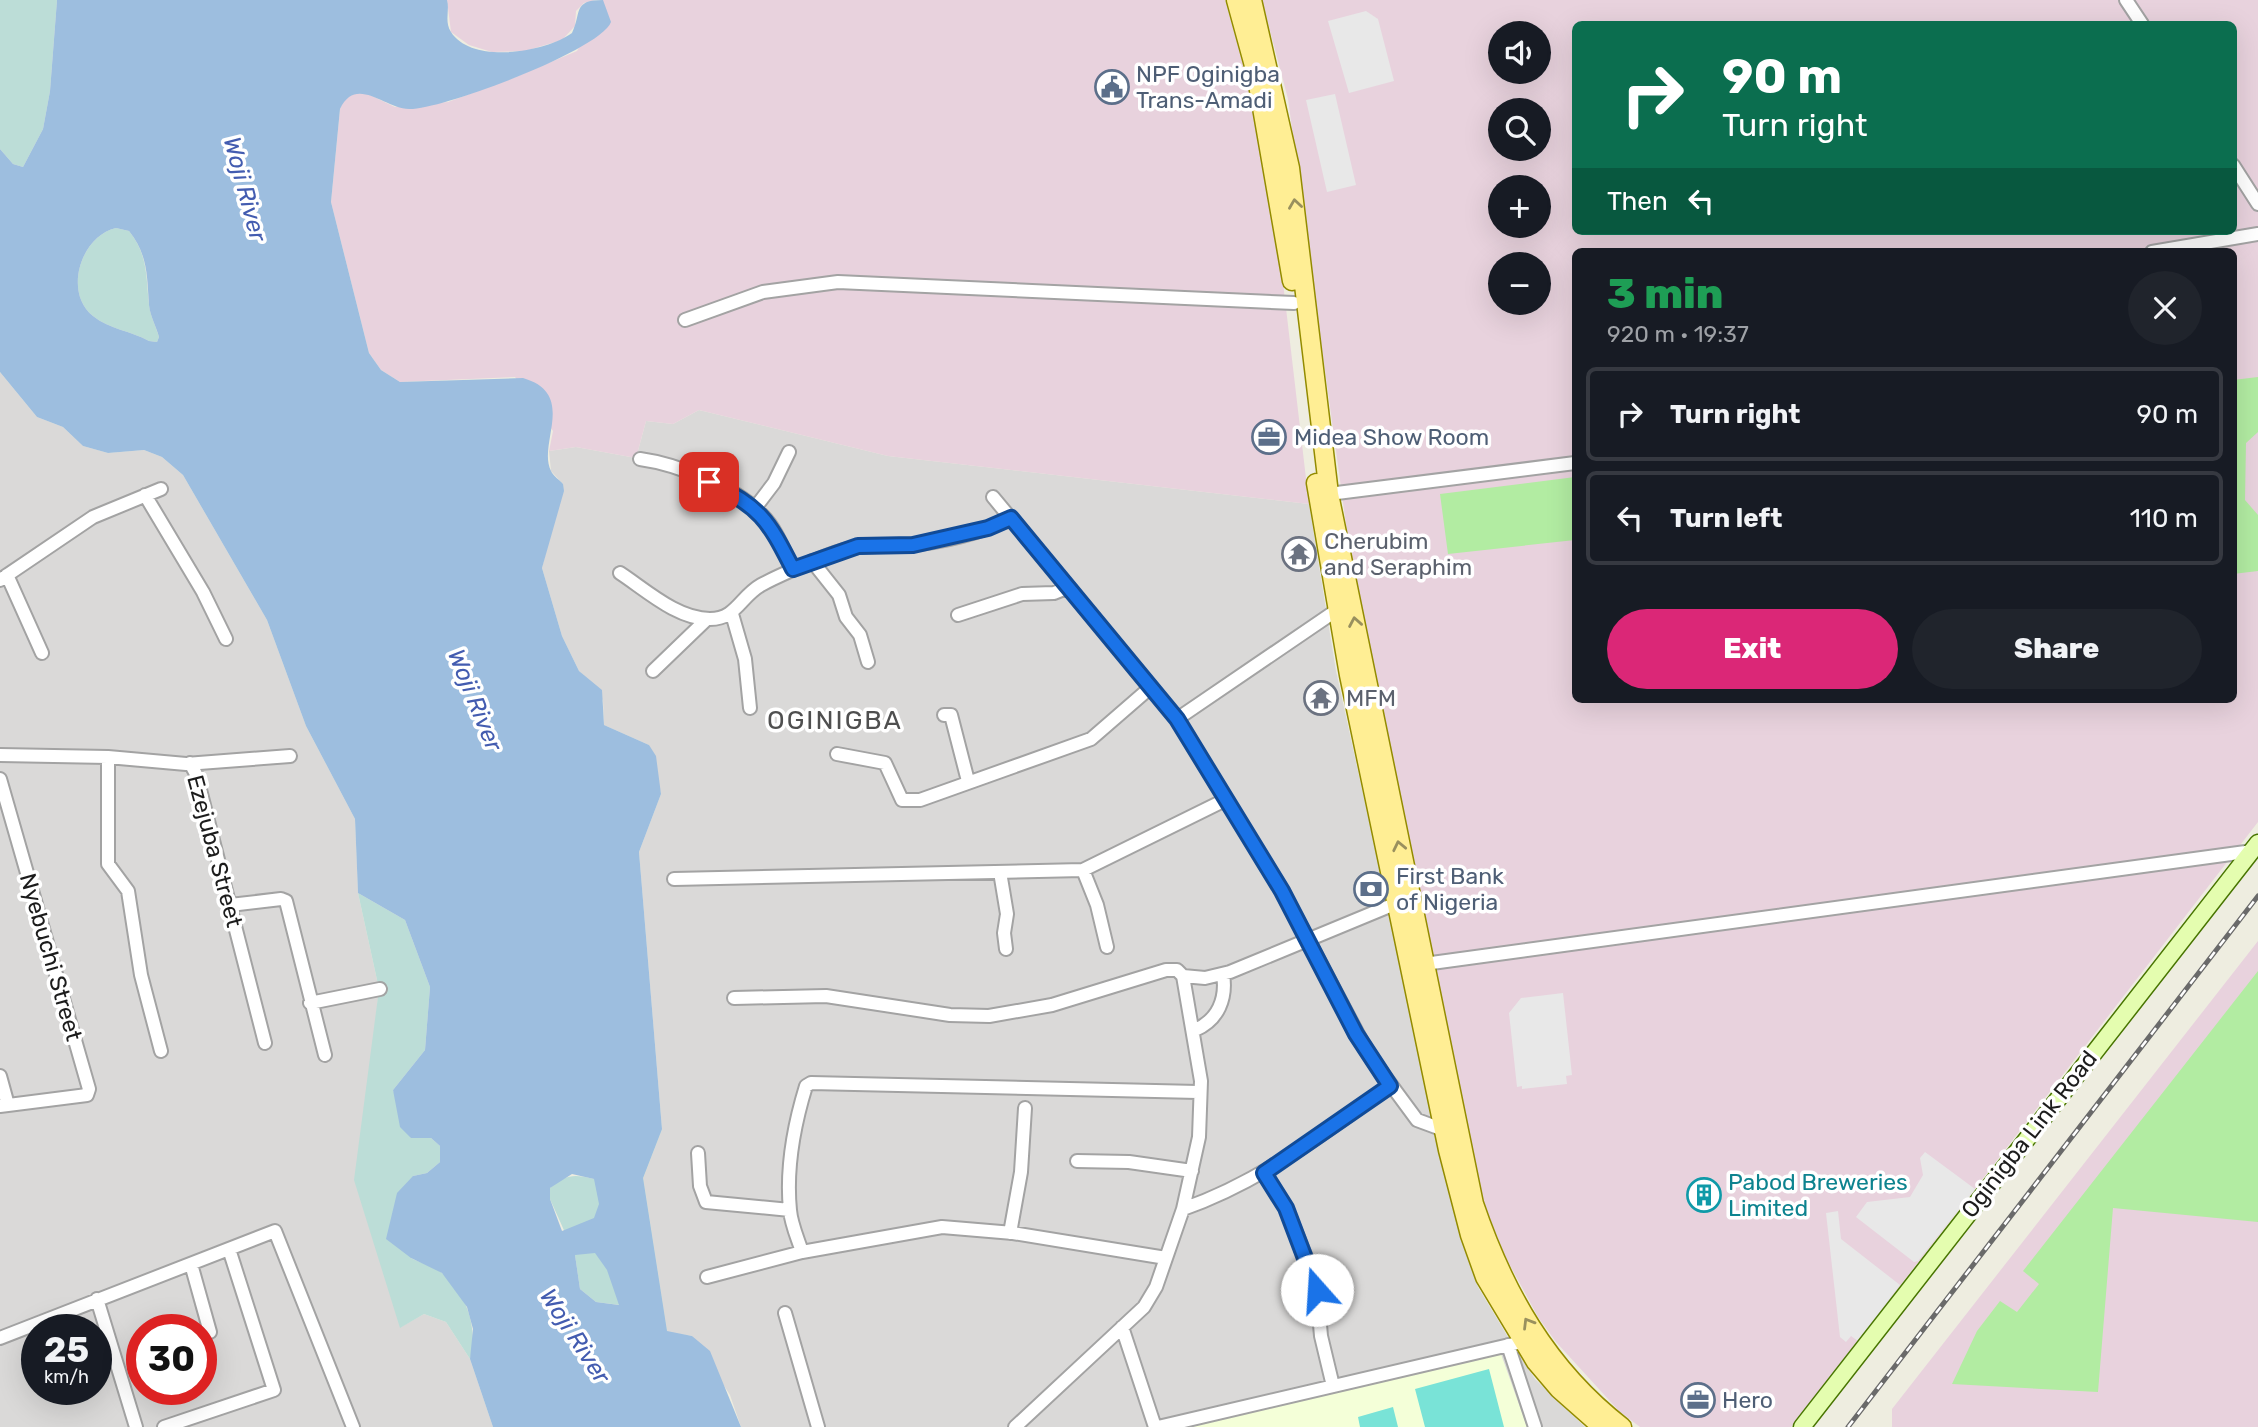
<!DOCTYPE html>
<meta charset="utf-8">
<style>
:root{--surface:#171b24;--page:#20242c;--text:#f1f3f6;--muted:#9ea1a6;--line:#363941;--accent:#db2777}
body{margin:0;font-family:Rubik,sans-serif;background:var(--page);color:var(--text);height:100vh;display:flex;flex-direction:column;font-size:26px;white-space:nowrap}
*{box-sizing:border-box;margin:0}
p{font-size:23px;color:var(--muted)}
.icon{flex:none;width:38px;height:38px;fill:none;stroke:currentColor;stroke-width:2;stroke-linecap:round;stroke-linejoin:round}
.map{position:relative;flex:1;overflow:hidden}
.side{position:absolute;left:1572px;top:248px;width:665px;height:455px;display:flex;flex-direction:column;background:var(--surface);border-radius:10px;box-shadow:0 7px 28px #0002}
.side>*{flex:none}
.top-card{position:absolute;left:1572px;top:21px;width:665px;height:214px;border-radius:10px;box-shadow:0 7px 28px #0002;background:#0b6e4f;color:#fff;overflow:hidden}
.fabs{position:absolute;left:1488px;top:21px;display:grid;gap:14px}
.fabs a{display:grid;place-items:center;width:63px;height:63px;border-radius:50%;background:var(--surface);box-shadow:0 7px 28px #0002;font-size:35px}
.speed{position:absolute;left:21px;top:1314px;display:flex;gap:14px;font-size:35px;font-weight:700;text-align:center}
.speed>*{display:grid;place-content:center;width:91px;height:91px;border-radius:50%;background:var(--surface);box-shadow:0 7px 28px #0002;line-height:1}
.speed small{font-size:18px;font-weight:400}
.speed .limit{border:10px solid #d22;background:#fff;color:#111}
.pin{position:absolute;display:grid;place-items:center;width:60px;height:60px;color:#fff;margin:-30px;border-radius:14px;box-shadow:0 4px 10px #0006}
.me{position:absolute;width:77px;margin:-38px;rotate:341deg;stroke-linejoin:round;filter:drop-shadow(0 0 5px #0008)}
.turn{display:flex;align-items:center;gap:24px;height:147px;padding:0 35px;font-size:32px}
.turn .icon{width:91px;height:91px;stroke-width:2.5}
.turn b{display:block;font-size:49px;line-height:60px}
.then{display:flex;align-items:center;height:66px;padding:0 35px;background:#0003;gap:14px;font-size:26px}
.round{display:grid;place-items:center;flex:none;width:74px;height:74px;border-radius:37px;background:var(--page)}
.head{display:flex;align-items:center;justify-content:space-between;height:119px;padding:0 35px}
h1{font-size:42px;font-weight:800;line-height:52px;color:#1e9e55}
.primary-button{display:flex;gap:14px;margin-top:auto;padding:14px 35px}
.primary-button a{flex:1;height:80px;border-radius:42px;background:var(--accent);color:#fff;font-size:28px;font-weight:800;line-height:80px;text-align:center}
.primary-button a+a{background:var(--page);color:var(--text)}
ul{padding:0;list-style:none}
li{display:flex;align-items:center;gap:21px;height:94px;margin:0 14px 10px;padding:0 21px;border:4px solid var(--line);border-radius:10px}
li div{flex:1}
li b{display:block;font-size:26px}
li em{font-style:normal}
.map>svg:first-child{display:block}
.residential{fill:#dad9d8;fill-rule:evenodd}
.industrial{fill:#e8d2dd;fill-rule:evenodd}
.education{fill:#f4ffd8}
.grass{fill:#b2eca2}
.wetland{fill:#bcddd7}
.pitch{fill:#79e3d7}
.parking{fill:#e8e8e8}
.water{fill:#9dbedf;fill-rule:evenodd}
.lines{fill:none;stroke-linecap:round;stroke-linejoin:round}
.street-casing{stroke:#a3a3a3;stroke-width:16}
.secondary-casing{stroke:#487500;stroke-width:19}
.primary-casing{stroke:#938b00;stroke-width:21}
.street{stroke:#fff;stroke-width:12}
.secondary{stroke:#e4fdaf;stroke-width:16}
.primary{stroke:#ffee94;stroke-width:18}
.rail-casing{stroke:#6a6a6a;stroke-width:5}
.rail{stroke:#fff;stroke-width:2.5;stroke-dasharray:8;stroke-linecap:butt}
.oneway{stroke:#99905e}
.route-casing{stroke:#114b97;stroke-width:18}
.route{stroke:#1a73e8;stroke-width:12}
.labels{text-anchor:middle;stroke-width:7;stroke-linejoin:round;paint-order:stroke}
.service-label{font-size:23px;fill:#4e5e75;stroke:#fff;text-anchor:start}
.worship-label{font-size:23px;fill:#5b616d;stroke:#fff;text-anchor:start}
.street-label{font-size:23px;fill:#1c1c1c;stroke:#fff}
.culture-label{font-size:23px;fill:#0d838f;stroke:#fff;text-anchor:start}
.water-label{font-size:24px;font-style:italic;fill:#435cb0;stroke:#fff}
.quarter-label{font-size:26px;letter-spacing:2px;fill:#4f4f4f;stroke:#fff}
</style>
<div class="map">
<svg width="2258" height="1427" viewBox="0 0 2258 1427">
<rect width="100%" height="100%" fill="#eeede0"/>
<path class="residential" d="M0,372L37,417L63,427L83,446L108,453L144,450L162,457L183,475L267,620L306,726L355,819L358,893L379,989L372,1058L401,1327L424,1314L446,1322L470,1359L493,1427H0ZM37,1330H96V1390H37ZM142,1330H201V1390H142Z
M699,410L888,456L1309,504L1336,671L1459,1231L1478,1287L1508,1337L1535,1379L1585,1427H741L730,1395L692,1336L667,1332L643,1178L662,1129L639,852L661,794L649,745L604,725L603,701L595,686L579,671L562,636L542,568L563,484L551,471L549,451L576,447L636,458L646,421L673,424Z"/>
<path class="industrial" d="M447,0H595L584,3L576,11L575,26L562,40L525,51L492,52L469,45L451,32Z
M603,0H1225L1252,96L1278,240L1309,504L888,456L699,410L673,424L646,421L636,458L576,447L549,451L553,431L515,377L400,382L381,370L369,353L331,202L340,109L344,99L355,93L368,94L395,107L448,102L513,78L577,51Z
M1262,0H2258V822L1791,1427H1640L1619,1411L1556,1342L1538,1317L1505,1256L1484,1203L1468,1143L1355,590L1288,99ZM1575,24H2233V231H1575ZM1500,33H1538V72H1500ZM1500,110H1538V149H1500ZM1500,187H1538V226H1500ZM1575,252H2233V700H1575ZM1500,264H1538V303H1500Z
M2258,941V1427H1892V1409Z"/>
<path class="education" d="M1501,1354L1527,1427H1185Z"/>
<path class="grass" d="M2258,377V432L2246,443L2245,500L2258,515V571L2233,574V380Z
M1575,477V540L1448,554L1440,494Z
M2258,971V1222L2113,1208L2098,1392L1952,1384L1977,1331L2000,1301L2017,1312L2039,1284L2023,1271Z"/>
<path class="wetland" d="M0,0H57L50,91L43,129L23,167L13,164L0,149Z
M116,228L129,231C148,255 146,276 149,305C150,315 156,327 159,337L157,342L149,341C131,331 109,329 93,316C63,292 81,236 116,228Z
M358,893L405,920L430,987L425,1050L393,1090L411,1138H431L440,1146V1162L427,1173L413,1176L411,1258C420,1263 433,1266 442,1273C466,1291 479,1330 470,1359L446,1322L424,1314L400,1328L354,1180L379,989Z
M662,1129L643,1178L667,1332L620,1305L596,1302L580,1289L575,1255L550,1199V1188C566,1174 574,1174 594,1179Z"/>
<path class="pitch" d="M1489,1369L1504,1427H1425L1415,1389Z
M1393,1407L1398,1427H1360L1358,1417Z"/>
<path class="parking" d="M1366,11L1378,19L1394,81L1349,93L1328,21Z
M1335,94L1356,185L1327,192L1306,100Z
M1563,993L1572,1075L1566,1076L1567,1084L1522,1089V1086L1517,1087L1509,1013L1521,998Z
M1925,1152L1975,1189L1918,1261L1914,1262L1856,1217L1867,1202L1910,1197L1923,1175L1920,1158Z
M1838,1211L1841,1239L1900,1285L1858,1341L1851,1336L1846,1342L1840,1337L1826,1213Z"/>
<path class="water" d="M57,0H447C450,10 444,21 451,32C472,65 546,52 572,33C582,13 572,0 603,0L611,22C601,50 441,110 409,109C384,108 356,75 340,109L331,202L369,353L381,370L400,382L523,378C578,394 537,444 551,471C553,476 560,480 563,484L564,491L542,568L562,636L579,671L602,690L604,725L649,745L656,756L661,794L639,852L662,1129L643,1178L667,1331L692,1336L710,1351L741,1427H493L470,1359L473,1329L467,1307L442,1273L411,1258L386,1239L397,1193L413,1176L427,1173L440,1162V1146L431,1138H411L400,1127L393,1090L425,1050L430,987L405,920L358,893L355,819L306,726L267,620L183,475L162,457L144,450L108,453L83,446L63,427L37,417L0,372V149L13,164L23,167L43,129L50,91ZM116,228L129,231C148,255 147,276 149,305C150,316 156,326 159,337L157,342L149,341C131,331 109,329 93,316C63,292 81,236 116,228ZM572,1174L594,1179L599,1204L594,1218L562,1231L550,1199V1188ZM595,1253L607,1270L619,1305L596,1302L580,1289L575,1255Z"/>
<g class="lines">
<g class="street-casing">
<path id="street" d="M2126,0L2142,24
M2233,165L2258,204
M2152,252L2258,234
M685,320L763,292L838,282L1294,303
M640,459C677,464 738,488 763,516C777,530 784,552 793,569
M1329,494L1575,463
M145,495L203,592L226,639
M993,497L1177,719L1282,891L1369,1055L1417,1120L1444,1130
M755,508L774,483L789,452
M812,561L839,595L846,617L860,635L868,662
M620,573C646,590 677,619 710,619C736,619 740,597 761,585C783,573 806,564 829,555C859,543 878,547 908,545C941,543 982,533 1011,518
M7,575L42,653
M0,580L93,517L161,489
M732,614L745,659L750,708
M958,615L1022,594L1054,593L1069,587
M653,671L707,619
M944,715H951L968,781
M1177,719L1337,610
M837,754L885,763L902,800H920L1091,739L1151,687
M0,755L108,757L186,764L290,756
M108,757V864L128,891L141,975L161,1051
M190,763L196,774L265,1043
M0,779L89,1089L87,1095L0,1106
M1083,870L1097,905L1107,947
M1000,872L1007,914L1004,933L1006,949
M674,879L1083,870L1225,800
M230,905L281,899L286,901L325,1055
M1417,965L2253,851
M1183,976L1205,978L1230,972L1397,903
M734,998L826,996L950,1015L989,1016L1052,1005L1166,970H1177L1183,976L1201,1081L1199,1137L1183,1209L1156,1287L1144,1307L1015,1427
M310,1003L380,989
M1195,1030C1218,1020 1227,999 1223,974
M0,1076L8,1105
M698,1153L700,1186L706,1202L790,1210
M1077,1161L1129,1162L1192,1171
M1264,1173L1286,1208L1310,1267L1317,1290L1321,1336L1333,1386
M1183,1209C1261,1182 1323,1133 1390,1086
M1010,1233L1021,1172L1025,1108
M802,1252C798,1239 791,1224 790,1210C786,1170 794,1125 806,1086L811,1083L1198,1092
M191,1264L210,1332
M707,1277L802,1252L942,1227L1013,1233L1166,1258
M97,1299L136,1427
M1317,1307L1341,1299
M785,1313L818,1427
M1122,1327L1155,1427
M0,1338L275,1231L353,1427
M1508,1345L1535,1427
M164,1427L274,1390L229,1249
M1158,1427L1522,1342"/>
</g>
<g class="secondary-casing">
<path id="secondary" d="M1802,1427L2258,843"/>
</g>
<g class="primary-casing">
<path id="primary" d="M1236,0L1256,73L1292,281
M1252,0L1290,168L1329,494L1474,1204C1504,1292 1547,1369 1622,1427
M1316,483L1349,675L1448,1150L1470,1235L1485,1277L1536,1362L1559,1389L1602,1427"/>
</g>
<use href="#street" class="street"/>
<use href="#secondary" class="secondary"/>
<use href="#primary" class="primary"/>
<g class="rail-casing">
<path id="rail" d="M1848,1427L2258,896"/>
</g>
<use href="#rail" class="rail"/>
</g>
<defs><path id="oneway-chevron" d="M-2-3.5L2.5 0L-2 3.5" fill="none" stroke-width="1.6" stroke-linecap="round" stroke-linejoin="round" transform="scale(1.75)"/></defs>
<g class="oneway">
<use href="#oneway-chevron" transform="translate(1295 204) rotate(-98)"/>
<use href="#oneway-chevron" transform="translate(1355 622) rotate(-100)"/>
<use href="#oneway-chevron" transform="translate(1399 846) rotate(-102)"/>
<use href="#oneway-chevron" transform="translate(1528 1323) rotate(-121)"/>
</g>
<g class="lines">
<g class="route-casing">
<path id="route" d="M709,482C761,508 767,518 793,569L858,546L913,545L988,528L1011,518L1177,719L1282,891L1356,1034L1390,1086L1264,1173L1286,1208L1317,1290"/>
</g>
<use href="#route" class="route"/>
</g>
<defs>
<g id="civic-ring" transform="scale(1.75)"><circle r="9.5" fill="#fff" stroke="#5c6f8a" stroke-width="1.5"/><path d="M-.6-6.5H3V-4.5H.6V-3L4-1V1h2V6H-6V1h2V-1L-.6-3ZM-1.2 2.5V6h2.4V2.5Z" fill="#5c6f8a"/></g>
<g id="office-ring" transform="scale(1.75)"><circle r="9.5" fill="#fff" stroke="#5c6f8a" stroke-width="1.5"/><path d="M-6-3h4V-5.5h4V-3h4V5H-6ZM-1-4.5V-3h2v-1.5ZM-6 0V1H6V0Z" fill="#5c6f8a"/></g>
<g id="temple-ring" transform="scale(1.75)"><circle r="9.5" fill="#fff" stroke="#6b7280" stroke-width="1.5"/><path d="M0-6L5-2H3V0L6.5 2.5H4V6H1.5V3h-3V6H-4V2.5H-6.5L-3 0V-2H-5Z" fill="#6b7280"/></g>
<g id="bank-ring" transform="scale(1.75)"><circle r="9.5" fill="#fff" stroke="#5c6f8a" stroke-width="1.5"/><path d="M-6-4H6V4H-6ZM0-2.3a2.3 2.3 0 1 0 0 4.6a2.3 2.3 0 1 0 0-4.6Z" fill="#5c6f8a"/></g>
<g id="building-ring" transform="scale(1.75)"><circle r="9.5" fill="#fff" stroke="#0f9aa8" stroke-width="1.5"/><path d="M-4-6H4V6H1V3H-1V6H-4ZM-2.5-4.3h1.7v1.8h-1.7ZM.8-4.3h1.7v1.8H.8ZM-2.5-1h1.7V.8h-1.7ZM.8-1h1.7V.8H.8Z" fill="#0f9aa8"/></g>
</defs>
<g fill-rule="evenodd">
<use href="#civic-ring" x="1112" y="87"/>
<use href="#office-ring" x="1269" y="437"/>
<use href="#temple-ring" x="1299" y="554"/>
<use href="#temple-ring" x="1321" y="698"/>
<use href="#bank-ring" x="1371" y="889"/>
<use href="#building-ring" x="1704" y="1195"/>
<use href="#office-ring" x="1698" y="1400"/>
</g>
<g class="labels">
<g class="service-label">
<text x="1136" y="82">NPF Oginigba<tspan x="1136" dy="26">Trans-Amadi</tspan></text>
<text x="1294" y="445">Midea Show Room</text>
<text x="1396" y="884">First Bank<tspan x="1396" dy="26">of Nigeria</tspan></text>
<text x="1722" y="1408">Hero</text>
</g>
<g class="worship-label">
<text x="1324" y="549">Cherubim<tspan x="1324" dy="26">and Seraphim</tspan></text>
<text x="1346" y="706">MFM</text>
</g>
<g class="street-label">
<text transform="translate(215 851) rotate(75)" y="8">Ezejuba Street</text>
<text transform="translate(51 957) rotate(74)" y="8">Nyebuchi Street</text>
<text transform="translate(2029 1134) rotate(-52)" y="8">Oginigba Link Road</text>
</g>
<g class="culture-label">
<text x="1728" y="1190">Pabod Breweries<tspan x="1728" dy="26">Limited</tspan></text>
</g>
<g class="water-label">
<text transform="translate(245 189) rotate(75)" y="8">Woji River</text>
<text transform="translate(475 700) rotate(68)" y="8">Woji River</text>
<text transform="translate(575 1336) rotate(57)" y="8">Woji River</text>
</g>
<g class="quarter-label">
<text x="835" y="729">OGINIGBA</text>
</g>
</g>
</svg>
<div class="fabs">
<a><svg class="icon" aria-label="sound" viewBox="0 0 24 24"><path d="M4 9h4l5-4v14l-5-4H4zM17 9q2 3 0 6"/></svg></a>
<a><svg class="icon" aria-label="search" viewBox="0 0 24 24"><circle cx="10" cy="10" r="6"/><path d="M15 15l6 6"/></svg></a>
<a>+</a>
<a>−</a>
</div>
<div class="speed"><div>25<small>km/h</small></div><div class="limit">30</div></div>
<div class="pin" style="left:709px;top:482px;background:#d93025"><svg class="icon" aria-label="arrive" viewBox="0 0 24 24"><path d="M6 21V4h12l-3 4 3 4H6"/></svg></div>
<svg class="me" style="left:1317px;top:1290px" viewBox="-20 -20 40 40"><circle r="19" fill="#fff"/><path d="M0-13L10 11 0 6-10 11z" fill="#1a73e8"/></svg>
<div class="top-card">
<div class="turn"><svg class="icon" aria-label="right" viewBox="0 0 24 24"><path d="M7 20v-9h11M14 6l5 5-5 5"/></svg><div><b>90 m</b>Turn right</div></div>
<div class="then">Then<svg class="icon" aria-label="left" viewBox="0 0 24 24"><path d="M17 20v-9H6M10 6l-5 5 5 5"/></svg></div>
</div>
<section class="side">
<div class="head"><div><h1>3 min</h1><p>920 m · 19:37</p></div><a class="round"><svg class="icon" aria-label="close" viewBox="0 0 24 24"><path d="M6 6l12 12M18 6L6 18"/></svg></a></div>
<ul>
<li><svg class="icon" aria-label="right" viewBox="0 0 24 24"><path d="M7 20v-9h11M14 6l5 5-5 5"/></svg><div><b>Turn right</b></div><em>90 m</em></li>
<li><svg class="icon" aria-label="left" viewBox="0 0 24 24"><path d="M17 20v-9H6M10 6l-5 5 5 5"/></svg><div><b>Turn left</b></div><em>110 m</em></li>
</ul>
<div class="primary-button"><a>Exit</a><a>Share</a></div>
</section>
</div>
